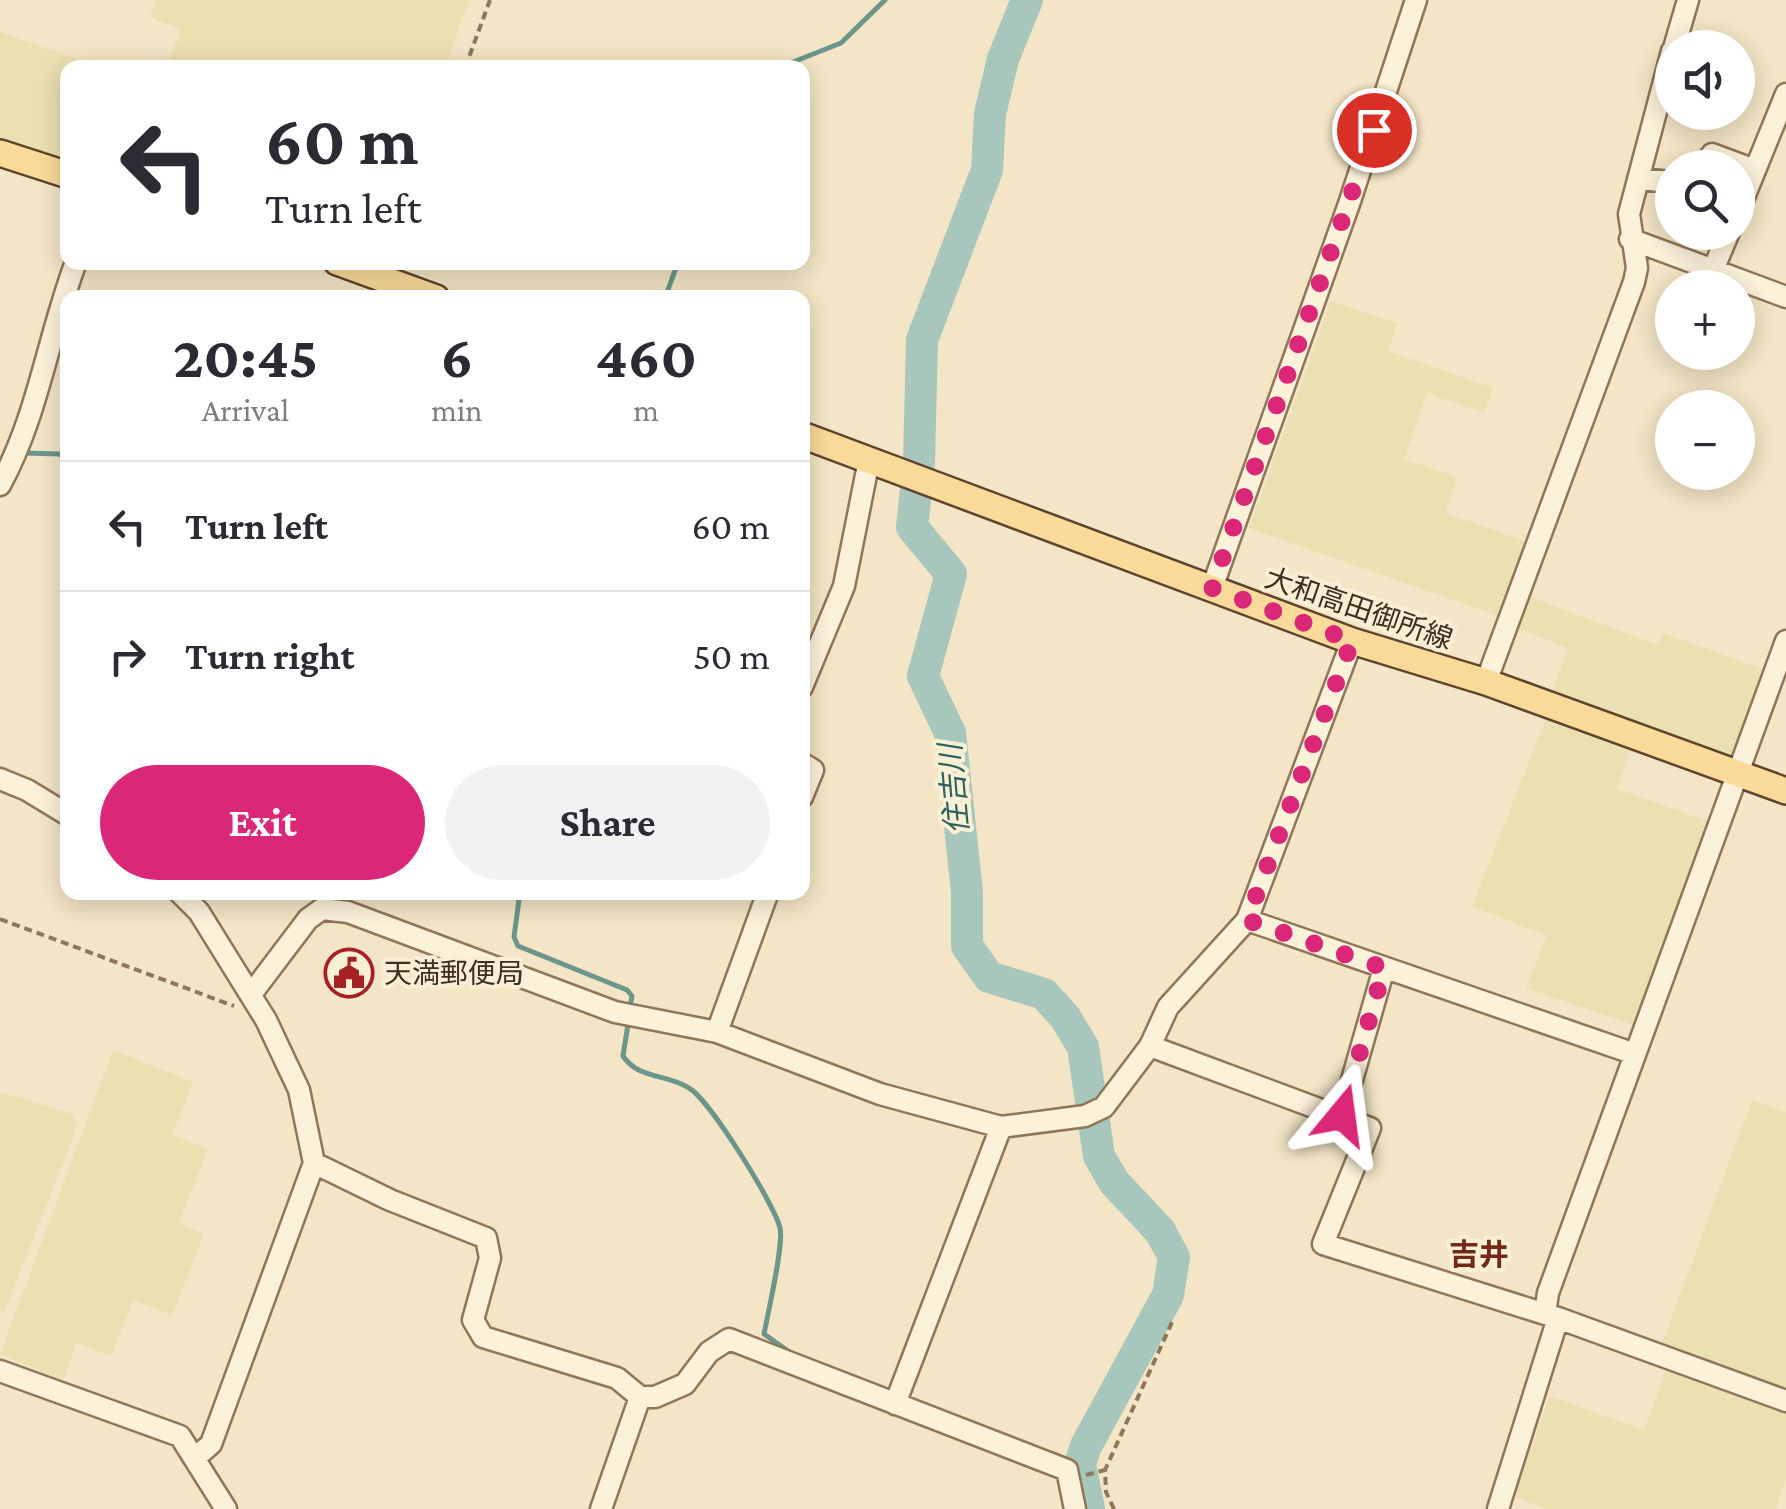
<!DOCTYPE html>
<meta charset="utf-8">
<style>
:root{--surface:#fff;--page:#f2f2f3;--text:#2b2b33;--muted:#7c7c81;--line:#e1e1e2;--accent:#db2777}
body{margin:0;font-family:"Crimson Pro","Noto Sans JP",serif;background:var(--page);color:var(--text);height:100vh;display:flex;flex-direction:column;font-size:38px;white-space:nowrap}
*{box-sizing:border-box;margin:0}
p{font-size:32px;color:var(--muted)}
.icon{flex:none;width:55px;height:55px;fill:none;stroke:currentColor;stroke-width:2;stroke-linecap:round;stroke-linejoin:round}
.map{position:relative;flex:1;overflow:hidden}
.details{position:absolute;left:60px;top:290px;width:750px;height:610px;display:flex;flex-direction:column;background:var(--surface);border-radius:20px;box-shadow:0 5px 25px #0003}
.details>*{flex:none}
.hud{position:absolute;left:60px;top:60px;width:750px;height:210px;border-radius:20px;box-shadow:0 5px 25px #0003;background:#fff;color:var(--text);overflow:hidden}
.controls{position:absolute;left:1655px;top:30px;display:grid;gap:20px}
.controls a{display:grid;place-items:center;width:100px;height:100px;border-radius:50%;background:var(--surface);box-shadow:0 5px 25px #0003;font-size:50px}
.pin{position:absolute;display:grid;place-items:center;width:85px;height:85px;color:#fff;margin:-42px;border:5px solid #fff;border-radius:50%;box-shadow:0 2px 10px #0007}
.me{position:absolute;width:110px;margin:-55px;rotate:16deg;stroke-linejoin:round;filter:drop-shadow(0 0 8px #0008)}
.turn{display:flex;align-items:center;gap:35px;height:210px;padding:0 40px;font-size:45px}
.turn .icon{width:130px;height:130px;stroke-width:2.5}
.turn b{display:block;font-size:70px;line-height:85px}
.eta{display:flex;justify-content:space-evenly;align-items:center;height:170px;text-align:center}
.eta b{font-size:60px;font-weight:700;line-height:70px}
.cta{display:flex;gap:20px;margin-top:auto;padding:20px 40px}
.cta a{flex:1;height:115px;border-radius:60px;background:var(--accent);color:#fff;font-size:40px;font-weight:700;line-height:115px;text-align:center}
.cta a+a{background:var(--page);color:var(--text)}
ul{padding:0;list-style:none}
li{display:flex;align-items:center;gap:30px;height:130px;padding:0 40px;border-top:2px solid var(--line)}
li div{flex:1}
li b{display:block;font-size:38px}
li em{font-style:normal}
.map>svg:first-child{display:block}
.farmland{fill:#eae0b1}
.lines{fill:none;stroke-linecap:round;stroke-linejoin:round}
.stream{stroke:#6c968b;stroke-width:5}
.river{stroke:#a7c6bc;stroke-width:32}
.minor-casing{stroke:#907658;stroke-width:25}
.major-casing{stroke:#5e432d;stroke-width:30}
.path{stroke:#907658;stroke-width:4;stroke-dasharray:8 5;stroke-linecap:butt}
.minor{stroke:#fcf1d9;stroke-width:20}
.major{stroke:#f9da99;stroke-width:25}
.route{stroke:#db2777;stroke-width:18;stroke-dasharray:0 32.4}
.labels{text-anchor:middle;stroke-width:8;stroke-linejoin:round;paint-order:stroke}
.street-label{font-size:28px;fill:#3f2d1e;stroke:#f9efd5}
.poi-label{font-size:28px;fill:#3f2d1e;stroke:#f9efd5;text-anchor:start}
.water-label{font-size:30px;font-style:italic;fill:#2b605c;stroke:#f9efd5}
.neighbourhood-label{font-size:30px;font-weight:bold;fill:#712a18;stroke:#f9efd5}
</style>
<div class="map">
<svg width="1786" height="1509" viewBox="0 0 1786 1509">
<rect width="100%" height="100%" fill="#f3e5c5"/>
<path class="farmland" d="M156,0H469L445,68L167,67L181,29L150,17Z
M0,32L100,67L68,68L67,163L0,142Z
M1331,301L1397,323L1388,351L1493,388L1484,413L1427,393L1404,459L1457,477L1445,513L1528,542L1499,616L1249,528Z
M1530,597L1658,645L1663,633L1763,669L1731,760L1551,695L1568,648L1518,629Z
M1549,711L1633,742L1617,789L1716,824L1640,1027L1526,988L1547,936L1472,906Z
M113,1050L193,1082L172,1135L208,1149L179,1223L204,1234L172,1315L133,1300L111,1356L77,1343L63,1380L0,1354Z
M0,1092L72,1114L77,1127L4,1313L0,1311Z
M1752,1100L1786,1112V1393L1660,1349Z
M1667,1368L1786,1411V1480L1776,1509H1547L1513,1496L1550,1396L1644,1430Z"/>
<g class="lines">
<path class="stream" d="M757,68L793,62L841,43L885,0
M665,298L678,262
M23,453L60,454L68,462
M520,892L514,937L518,946L627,990L632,996L630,1007
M629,1018L623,1056C639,1080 666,1073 689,1088C709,1099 775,1205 780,1228C784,1245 768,1312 764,1334L791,1353
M1053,1454L1080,1464"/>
<path class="river" d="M1027,0L1003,59L990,114L987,170L922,340L919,462L912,527L951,574L923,676L950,733L967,892V946L989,977L1044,994L1065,1017L1083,1047L1099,1156L1114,1182L1160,1231L1174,1257L1168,1295L1086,1446L1080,1464L1089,1509"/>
<g class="minor-casing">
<path id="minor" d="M1674,48L1688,0
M1702,168L1712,154L1755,170
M1638,179L1672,182
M1738,212L1786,94
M1630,239L1786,297
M1713,270L1729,232
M0,485C38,416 48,336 76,262
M1212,588L1349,204L1416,0
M1486,682L1634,282L1637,268L1629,214L1672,51
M802,687L844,586L869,460
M802,763L813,770L802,797
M0,779L27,790L68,815
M179,892L199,912L266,1020L299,1090L314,1163L211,1444L196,1457
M1247,920L1635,1054
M252,993L308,919L322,909L348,912L615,1012L717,1032L880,1094L1001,1127L1085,1116L1104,1107L1150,1046L1168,1007L1247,920L1352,641
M717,1032L768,892
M1150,1046L1370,1128L1323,1244L1558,1318L1786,1401
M1342,1115L1384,968
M314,1163L390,1200L486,1238L490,1258L473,1320L483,1337L617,1378L640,1397H655L685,1384L709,1352L729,1339L1067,1470L1075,1509
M1545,1314L1548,1293L1786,641
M0,1371L180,1436L226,1509
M895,1404L1001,1127
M601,1509L640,1397
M1498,1509L1558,1318"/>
</g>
<g class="major-casing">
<path id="major" d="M0,153L68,175
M337,262L436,298
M802,435L1352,641L1486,682L1786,791"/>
</g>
<path class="path" d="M465,68L490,0
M0,919L234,1006
M1086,1475L1105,1470
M1114,1509L1106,1492L1105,1470L1173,1320"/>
<use href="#minor" class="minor"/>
<use href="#major" class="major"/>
</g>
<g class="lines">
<path class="route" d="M1342,1115L1384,968L1247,920L1352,641L1212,588L1374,130"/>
</g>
<defs>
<g id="civic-ring" transform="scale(2.5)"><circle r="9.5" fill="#f9efd5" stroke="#a62123" stroke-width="1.5"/><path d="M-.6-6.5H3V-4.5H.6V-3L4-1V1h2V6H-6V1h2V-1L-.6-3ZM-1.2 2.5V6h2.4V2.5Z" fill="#a62123"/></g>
</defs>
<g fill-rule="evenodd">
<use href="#civic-ring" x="349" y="973"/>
</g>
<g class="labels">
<g class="street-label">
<text transform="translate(1359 608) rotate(19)" y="10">大和高田御所線</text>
</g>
<g class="poi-label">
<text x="384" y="983">天満郵便局</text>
</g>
<g class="water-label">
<text transform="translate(954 789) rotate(-95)" y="10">住吉川</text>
</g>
<g class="neighbourhood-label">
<text x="1479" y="1265">吉井</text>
</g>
</g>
</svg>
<div class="controls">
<a><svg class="icon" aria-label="sound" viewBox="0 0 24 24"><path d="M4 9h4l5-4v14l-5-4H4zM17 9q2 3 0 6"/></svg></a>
<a><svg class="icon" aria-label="search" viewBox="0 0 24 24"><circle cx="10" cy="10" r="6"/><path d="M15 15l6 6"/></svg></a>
<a>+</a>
<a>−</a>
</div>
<div class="pin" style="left:1374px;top:130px;background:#d93025"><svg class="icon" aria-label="arrive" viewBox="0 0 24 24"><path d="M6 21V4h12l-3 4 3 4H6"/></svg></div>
<svg class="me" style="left:1342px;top:1115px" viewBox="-20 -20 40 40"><path d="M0-17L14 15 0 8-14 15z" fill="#db2777" stroke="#fff" stroke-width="4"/></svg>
<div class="hud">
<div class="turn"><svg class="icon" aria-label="left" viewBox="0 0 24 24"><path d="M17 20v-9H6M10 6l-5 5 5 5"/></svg><div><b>60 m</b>Turn left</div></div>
</div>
<section class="details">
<div class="eta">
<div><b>20:45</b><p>Arrival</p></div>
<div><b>6</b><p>min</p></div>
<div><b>460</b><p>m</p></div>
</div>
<ul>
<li><svg class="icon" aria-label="left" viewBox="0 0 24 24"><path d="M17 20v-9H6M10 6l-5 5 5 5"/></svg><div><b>Turn left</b></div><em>60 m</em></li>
<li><svg class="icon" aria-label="right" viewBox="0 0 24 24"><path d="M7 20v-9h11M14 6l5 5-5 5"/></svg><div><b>Turn right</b></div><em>50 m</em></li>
</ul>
<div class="cta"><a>Exit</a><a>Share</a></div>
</section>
</div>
